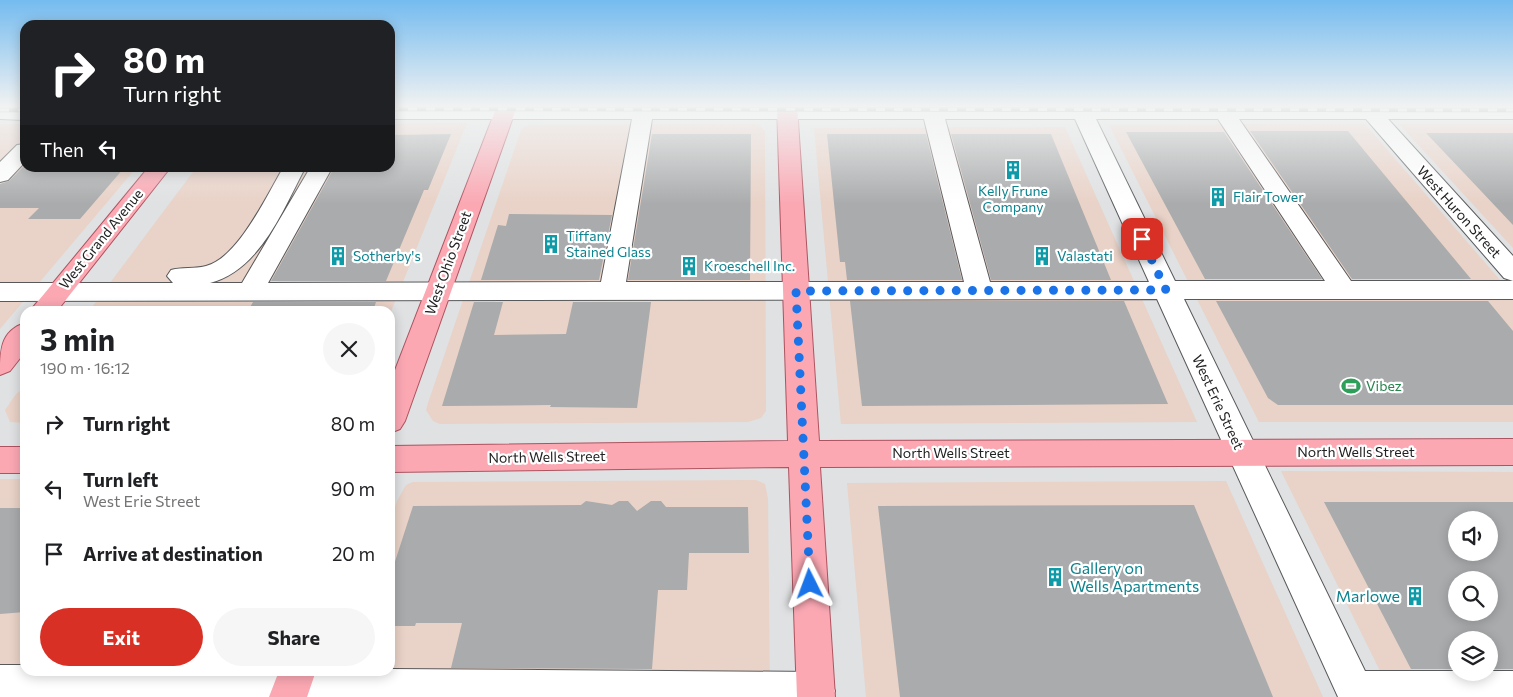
<!DOCTYPE html>
<meta charset="utf-8">
<style>
:root{--surface:#fff;--page:#f6f6f6;--text:#202124;--muted:#757577;--accent:#d93025}
body{margin:0;font-family:Commissioner,sans-serif;background:var(--page);color:var(--text);height:100vh;display:flex;flex-direction:column;font-size:19px;white-space:nowrap}
*{box-sizing:border-box;margin:0}
p{font-size:16px;color:var(--muted)}
.icon{flex:none;width:28px;height:28px;fill:none;stroke:currentColor;stroke-width:2;stroke-linecap:round;stroke-linejoin:round}
.map{position:relative;flex:1;overflow:hidden}
.panel{position:absolute;left:20px;top:306px;width:375px;height:370px;display:flex;flex-direction:column;background:var(--surface);border-radius:15px;box-shadow:0 2px 12px #0003}
.panel>*{flex:none}
.top-card{position:absolute;left:20px;top:20px;width:375px;height:152px;border-radius:15px;box-shadow:0 2px 12px #0003;background:#202124;color:#fff;overflow:hidden}
.fabs{position:absolute;left:1448px;top:511px;display:grid;gap:10px}
.fabs a{display:grid;place-items:center;width:50px;height:50px;border-radius:50%;background:var(--surface);box-shadow:0 2px 12px #0003;font-size:25px}
.pin{position:absolute;display:grid;place-items:center;width:42px;height:42px;color:#fff;margin:-21px;border-radius:10px;box-shadow:0 2px 8px #0006}
.me{position:absolute;width:55px;margin:-28px;rotate:357deg;stroke-linejoin:round;filter:drop-shadow(0 0 4px #0008)}
.turn{display:flex;align-items:center;gap:18px;height:105px;padding:0 20px;font-size:22px}
.turn .icon{width:65px;height:65px;stroke-width:2.5}
.turn b{display:block;font-size:35px;line-height:42px}
.then{display:flex;align-items:center;height:48px;padding:0 20px;background:#0003;gap:10px;font-size:19px}
.round{display:grid;place-items:center;flex:none;width:52px;height:52px;border-radius:26px;background:var(--page)}
.headline{display:flex;align-items:center;justify-content:space-between;height:85px;padding:0 20px}
h1{font-size:30px;font-weight:700;line-height:38px}
.cta{display:flex;gap:10px;margin-top:auto;padding:10px 20px}
.cta a{flex:1;height:58px;border-radius:30px;background:var(--accent);color:#fff;font-size:20px;font-weight:700;line-height:58px;text-align:center}
.cta a+a{background:var(--page);color:var(--text)}
ul{padding:0;list-style:none}
li{display:flex;align-items:center;gap:15px;height:65px;padding:0 20px}
li div{flex:1}
li b{display:block;font-size:19px}
li em{font-style:normal}
.map>svg:first-child{display:block}
.commercial{fill:#e9d2c7;fill-rule:evenodd}
.building{fill:#a9abac;fill-rule:evenodd}
.lines{fill:none;stroke-linecap:round;stroke-linejoin:round}
.minor-casing{stroke:#58595b;stroke-width:2}
.major-casing{stroke:#ae5360;stroke-width:2}
.minor{fill:#fff;fill-rule:evenodd}
.major{fill:#fba8b3;fill-rule:evenodd}
.rail-casing{stroke:#505152;stroke-width:4.5}
.rail{stroke:#fff;stroke-width:3;stroke-dasharray:9;stroke-linecap:butt}
.route{stroke:#1a73e8;stroke-width:9;stroke-dasharray:0 16.2}
.labels{text-anchor:middle;stroke-width:4.5;stroke-linejoin:round;paint-order:stroke}
.culture-label{font-size:14px;fill:#0d838f;stroke:#fff;text-anchor:start}
.street-label{font-size:14px;fill:#222223;stroke:#fff}
.leisure-label{font-size:14px;fill:#27864d;stroke:#fff;text-anchor:start}
.near-culture-label{font-size:16px;fill:#0d838f;stroke:#fff;text-anchor:start}
</style>
<div class="map">
<svg width="1513" height="697" viewBox="0 0 1513 697">
<rect width="100%" height="100%" fill="#dfe1e2"/>
<path class="commercial" d="M467,123L390,314V311H89L196,168H390V124Z
M0,124H25V168H136L0,329Z
M758,124L765,131L766,411L761,418L748,422L440,424L433,421L426,410L428,403L521,130L524,127L530,125Z
M1365,124L1513,295V422H1259L1109,125Z
M1399,124H1513V248Z
M1065,127L1197,422L841,424L814,128Z
M25,387V423L10,422L5,410L16,394Z
M1281,471L1513,472V697H1393ZM1456,520H1489V552H1456ZM1456,580H1489V612H1456ZM1456,640H1489V672H1456Z
M0,479H25V671L0,697Z
M756,480L765,484L768,499L770,697H330L390,671V522L397,501L406,485L413,482Z
M1226,481L1323,697H866L847,483Z"/>
<path class="building" d="M1250,131H1348L1471,279H1352Z
M1126,132H1224L1322,279H1205Z
M1426,133H1513V225L1481,191Z
M451,134L428,190H424L386,281H271L334,168H390V135Z
M652,134H751L750,280H628Z
M827,134H926L962,280H847L845,262H840Z
M951,134H1051L1111,280H991Z
M25,165V168H124L80,219H28L39,208H0V184L9,181Z
M509,214L612,215L599,280H481L498,225L506,226Z
M850,301H1124L1168,404L862,406Z
M1216,301H1488L1513,331V405H1278L1268,398Z
M253,302H376L373,311H248Z
M474,302H503L494,335L566,334L573,302H651L637,408L550,407L551,405L442,406Z
M586,501L612,505L619,501H628L637,511L651,501H661L666,507H748L749,553H689L687,590H658L652,669L451,668L462,623H416L415,626H390V577L413,506L581,505Z
M1324,502H1513V669H1489V640H1456V669H1411ZM1456,520H1489V552H1456ZM1456,580H1489V612H1456Z
M1194,505L1273,697H900L878,506Z
M0,508H25V612L0,614Z"/>
<g class="lines">
<g class="minor-casing">
<path id="minor" d="M921,106L1513,107V119H1388L1513,256V281L1504,278L1366,119H1239L1351,281H1513V299H1184L1365,671H1513V697H1338L1157,299L0,301V283H173L167,276L171,270C182,267 194,269 206,266C238,258 267,195 283,168H305C283,210 260,270 210,283H242L310,168H332L268,283L601,282L632,119H390V107ZM652,119H924L964,282H626ZM945,119H1075L1149,282H990ZM1096,119H1218L1325,281H1175Z
M0,107L25,108V120L0,119Z
M25,144V162L8,180L0,182V162L17,145Z
M0,665H25V671H390V669L816,672L829,678L835,691L832,697H0Z"/>
</g>
<g class="major-casing">
<path id="major" d="M497,106H517L405,421L400,429L390,433V383Z
M777,106H797L819,441L1513,439V465L820,467L835,697H797L789,467L390,472V446L788,441Z
M148,168H170L57,311H30Z
M25,323V352L10,371L0,375C0,351 0,331 25,323Z
M0,447H25V473H0Z
M279,671H316L307,697H269Z"/>
</g>
<use href="#minor" class="minor"/>
<use href="#major" class="major"/>
<g class="rail-casing">
<path id="rail" d="M390,109L1513,110
M0,110H25"/>
</g>
<use href="#rail" class="rail"/>
</g>
<linearGradient id="sky" x2="0" y2="1"><stop stop-color="#74bbef"/><stop offset="0.52" stop-color="#f1f2f2"/><stop offset="1" stop-color="#f1f2f2" stop-opacity="0"/></linearGradient>
<rect width="1513" height="204" fill="url(#sky)"/>
<g class="lines">
<path class="route" d="M810,584L796,291L1166,290L1142,239"/>
</g>
<defs>
<g id="building-bare" transform="scale(1.5)"><path d="M-4-6H4V6H1V3H-1V6H-4ZM-2.5-4.3h1.7v1.8h-1.7ZM.8-4.3h1.7v1.8H.8ZM-2.5-1h1.7V.8h-1.7ZM.8-1h1.7V.8H.8Z" fill="#0f9aa8" stroke="#fff" stroke-width="2.5" paint-order="stroke"/></g>
<g id="stadium-bare" transform="scale(1.5)"><path d="M0-5a6.5 5 0 1 0 0 10a6.5 5 0 1 0 0-10ZM-3.5-1.8h7v3.6h-7Z" fill="#2e9e5b" stroke="#fff" stroke-width="2.5" paint-order="stroke"/></g>
</defs>
<g fill-rule="evenodd">
<use href="#building-bare" x="1013" y="170"/>
<use href="#building-bare" x="1218" y="197"/>
<use href="#building-bare" x="551" y="244"/>
<use href="#building-bare" x="338" y="256"/>
<use href="#building-bare" x="1042" y="256"/>
<use href="#building-bare" x="689" y="266"/>
<use href="#stadium-bare" x="1351" y="386"/>
<use href="#building-bare" x="1055" y="577"/>
<use href="#building-bare" x="1415" y="596"/>
</g>
<g class="labels">
<g class="culture-label">
<text x="1013" y="196" text-anchor="middle">Kelly Frune<tspan x="1013" dy="16">Company</tspan></text>
<text x="1233" y="202">Flair Tower</text>
<text x="566" y="241">Tiffany<tspan x="566" dy="16">Stained Glass</tspan></text>
<text x="353" y="261">Sotherby's</text>
<text x="1057" y="261">Valastati</text>
<text x="704" y="271">Kroeschell Inc.</text>
</g>
<g class="street-label">
<text transform="translate(1459 212) rotate(48)" y="5">West Huron Street</text>
<text transform="translate(101 239) rotate(-51)" y="5">West Grand Avenue</text>
<text transform="translate(448 263) rotate(-70)" y="5">West Ohio Street</text>
<text transform="translate(1218 402) rotate(65)" y="5">West Erie Street</text>
<text x="1356" y="457">North Wells Street</text>
<text x="951" y="458">North Wells Street</text>
<text transform="translate(547 457) rotate(-1)" y="5">North Wells Street</text>
</g>
<g class="leisure-label">
<text x="1366" y="391">Vibez</text>
</g>
<g class="near-culture-label">
<text x="1070" y="574">Gallery on<tspan x="1070" dy="18">Wells Apartments</tspan></text>
<text x="1400" y="602" text-anchor="end">Marlowe</text>
</g>
</g>
</svg>
<div class="fabs">
<a><svg class="icon" aria-label="sound" viewBox="0 0 24 24"><path d="M4 9h4l5-4v14l-5-4H4zM17 9q2 3 0 6"/></svg></a>
<a><svg class="icon" aria-label="search" viewBox="0 0 24 24"><circle cx="10" cy="10" r="6"/><path d="M15 15l6 6"/></svg></a>
<a><svg class="icon" aria-label="layers" viewBox="0 0 24 24"><path d="M12 4l9 5-9 5-9-5zM3 14l9 5 9-5"/></svg></a>
</div>
<div class="pin" style="left:1142px;top:239px;background:#d93025"><svg class="icon" aria-label="arrive" viewBox="0 0 24 24"><path d="M6 21V4h12l-3 4 3 4H6"/></svg></div>
<svg class="me" style="left:810px;top:584px" viewBox="-20 -20 40 40"><path d="M0-17L14 15 0 8-14 15z" fill="#1a73e8" stroke="#fff" stroke-width="4"/></svg>
<div class="top-card">
<div class="turn"><svg class="icon" aria-label="right" viewBox="0 0 24 24"><path d="M7 20v-9h11M14 6l5 5-5 5"/></svg><div><b>80 m</b>Turn right</div></div>
<div class="then">Then<svg class="icon" aria-label="left" viewBox="0 0 24 24"><path d="M17 20v-9H6M10 6l-5 5 5 5"/></svg></div>
</div>
<section class="panel">
<div class="headline"><div><h1>3 min</h1><p>190 m · 16:12</p></div><a class="round"><svg class="icon" aria-label="close" viewBox="0 0 24 24"><path d="M6 6l12 12M18 6L6 18"/></svg></a></div>
<ul>
<li><svg class="icon" aria-label="right" viewBox="0 0 24 24"><path d="M7 20v-9h11M14 6l5 5-5 5"/></svg><div><b>Turn right</b></div><em>80 m</em></li>
<li><svg class="icon" aria-label="left" viewBox="0 0 24 24"><path d="M17 20v-9H6M10 6l-5 5 5 5"/></svg><div><b>Turn left</b><p>West Erie Street</p></div><em>90 m</em></li>
<li><svg class="icon" aria-label="arrive" viewBox="0 0 24 24"><path d="M6 21V4h12l-3 4 3 4H6"/></svg><div><b>Arrive at destination</b></div><em>20 m</em></li>
</ul>
<div class="cta"><a>Exit</a><a>Share</a></div>
</section>
</div>
